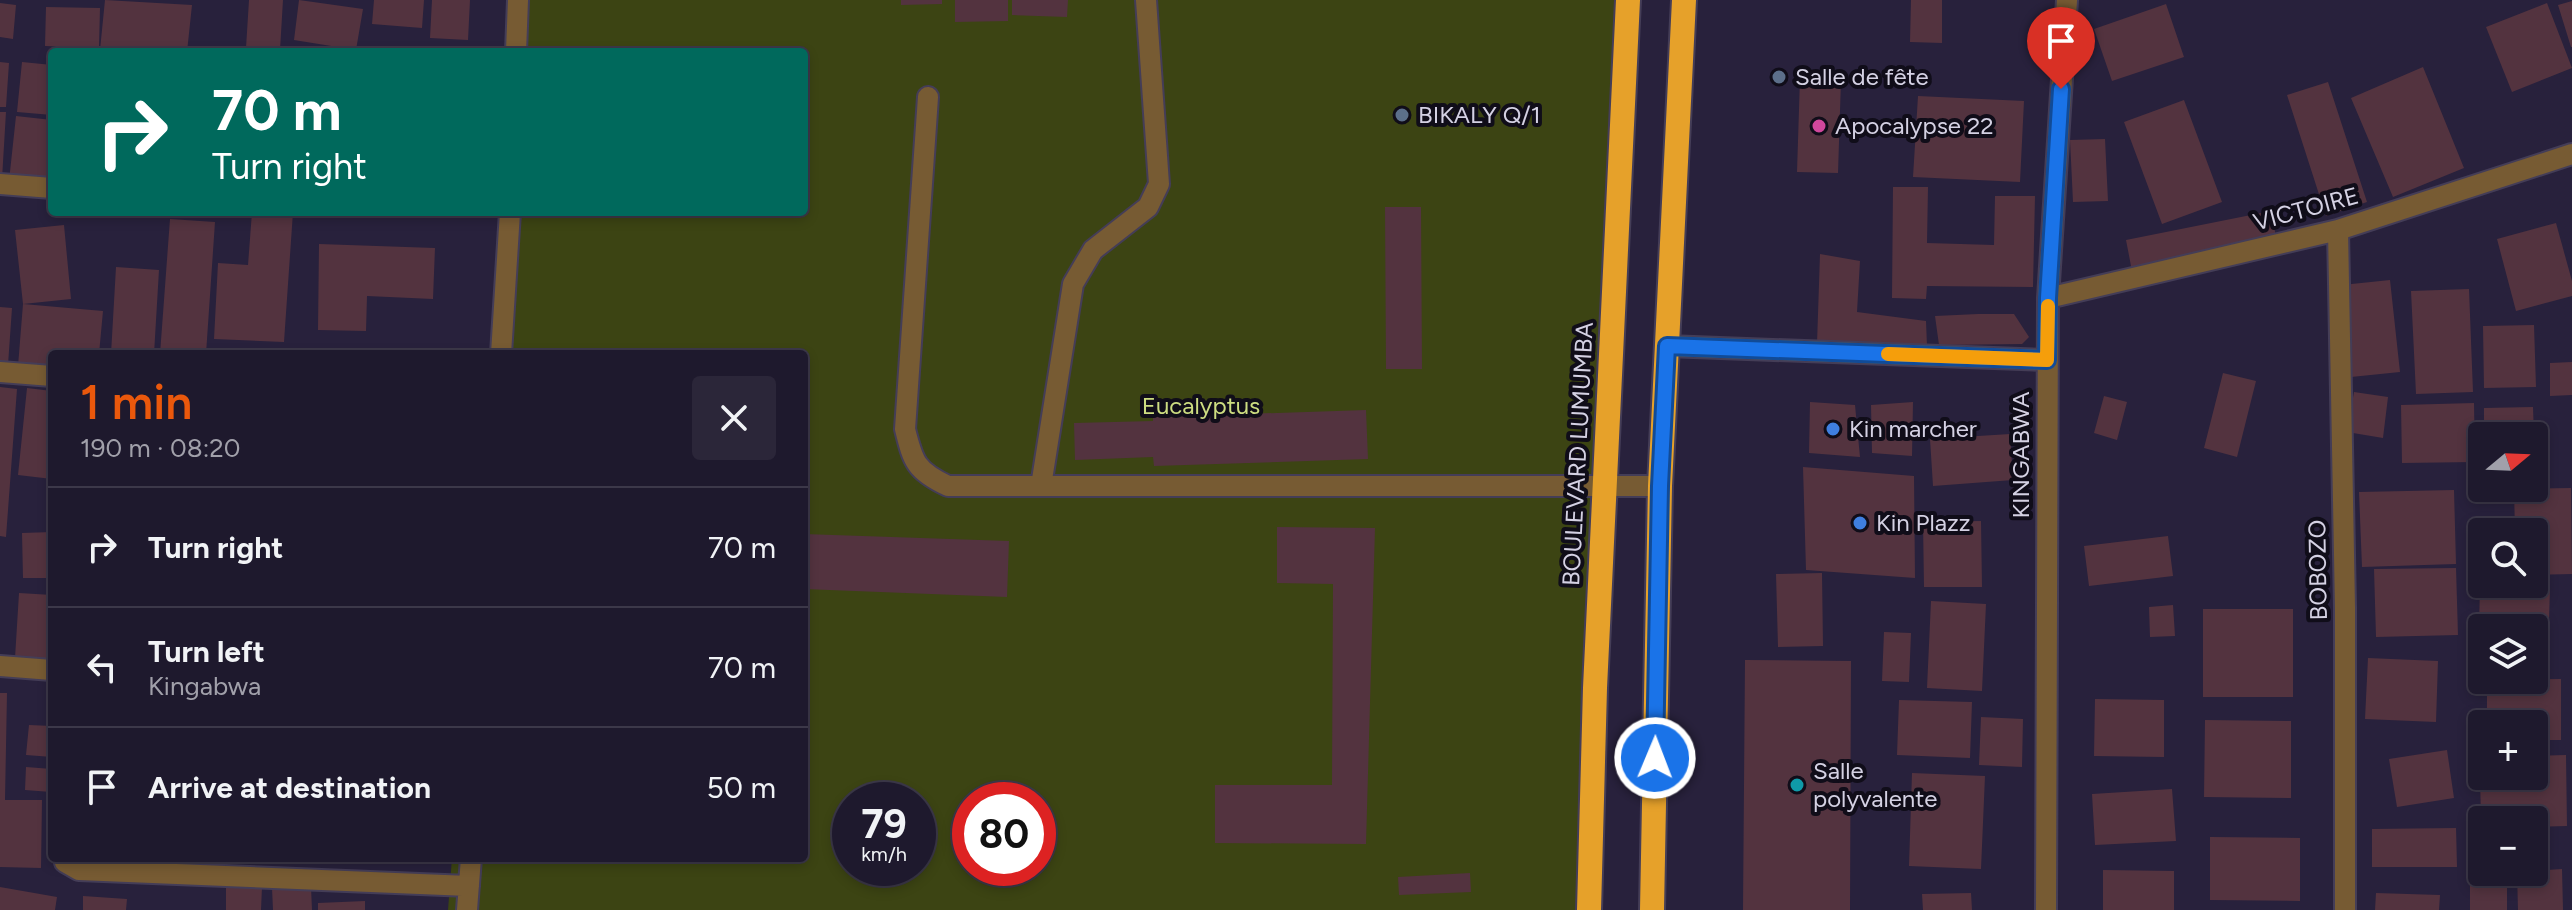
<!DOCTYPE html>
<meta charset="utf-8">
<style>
:root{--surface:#1e192d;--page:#2b2639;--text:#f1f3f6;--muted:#a1a0aa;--line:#3c3849;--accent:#ea580c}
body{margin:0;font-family:Figtree,sans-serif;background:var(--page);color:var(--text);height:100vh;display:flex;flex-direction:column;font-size:30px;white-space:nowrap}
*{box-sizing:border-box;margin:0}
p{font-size:26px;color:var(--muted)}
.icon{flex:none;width:44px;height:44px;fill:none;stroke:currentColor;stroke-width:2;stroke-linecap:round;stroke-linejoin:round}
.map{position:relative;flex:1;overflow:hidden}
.side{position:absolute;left:48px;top:350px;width:760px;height:512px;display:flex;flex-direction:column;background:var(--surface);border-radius:8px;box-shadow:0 4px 12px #0003,0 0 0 2px var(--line)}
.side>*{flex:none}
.hud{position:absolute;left:48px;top:48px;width:760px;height:168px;border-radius:8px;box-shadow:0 4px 12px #0003,0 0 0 2px var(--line);background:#00695c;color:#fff;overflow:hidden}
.needle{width:52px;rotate:71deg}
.controls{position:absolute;left:2468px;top:422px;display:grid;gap:16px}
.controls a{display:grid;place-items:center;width:80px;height:80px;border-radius:8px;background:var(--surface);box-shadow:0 4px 12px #0003,0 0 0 2px var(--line);font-size:40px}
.speed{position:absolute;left:832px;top:782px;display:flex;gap:16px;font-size:40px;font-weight:700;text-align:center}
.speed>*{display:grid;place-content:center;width:104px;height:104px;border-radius:50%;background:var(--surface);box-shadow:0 4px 12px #0003,0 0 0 2px var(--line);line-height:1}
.speed small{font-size:20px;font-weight:400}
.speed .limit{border:12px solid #d22;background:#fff;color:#111}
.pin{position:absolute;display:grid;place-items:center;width:68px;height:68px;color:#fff;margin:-82px -34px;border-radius:50% 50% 50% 0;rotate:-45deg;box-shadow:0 0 8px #0007}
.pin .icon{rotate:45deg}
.me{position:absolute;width:88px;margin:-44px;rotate:1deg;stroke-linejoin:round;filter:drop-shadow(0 0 6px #0008)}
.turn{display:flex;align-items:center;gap:28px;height:168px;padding:0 32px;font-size:36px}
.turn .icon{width:104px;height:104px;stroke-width:2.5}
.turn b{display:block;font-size:56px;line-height:68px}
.round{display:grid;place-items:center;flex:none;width:84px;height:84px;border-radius:8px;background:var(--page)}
.head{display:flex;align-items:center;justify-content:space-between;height:136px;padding:0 32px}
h1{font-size:48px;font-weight:600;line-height:60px;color:var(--accent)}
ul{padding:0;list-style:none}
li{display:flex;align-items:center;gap:24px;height:120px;padding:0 32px;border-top:2px solid var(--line)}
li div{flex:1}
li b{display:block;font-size:30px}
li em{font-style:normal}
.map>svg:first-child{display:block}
.green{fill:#3c4413;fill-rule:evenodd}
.building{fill:#53333f}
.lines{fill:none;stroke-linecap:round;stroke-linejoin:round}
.minor-casing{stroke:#443d57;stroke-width:24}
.highway-casing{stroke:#443d57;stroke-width:28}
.minor{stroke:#775b33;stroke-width:20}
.highway{stroke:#e6a12a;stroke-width:24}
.route-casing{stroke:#114b97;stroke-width:20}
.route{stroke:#1a73e8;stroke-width:14}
.slow{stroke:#f59e0b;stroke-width:14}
.service-dot{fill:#5c6f8a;stroke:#100d19;stroke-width:3}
.hotel-dot{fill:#d1479c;stroke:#100d19;stroke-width:3}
.shop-dot{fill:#3f7fe0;stroke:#100d19;stroke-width:3}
.culture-dot{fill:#0f9aa8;stroke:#100d19;stroke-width:3}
.labels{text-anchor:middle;stroke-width:8;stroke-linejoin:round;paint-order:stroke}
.poi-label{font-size:24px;fill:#d4d1e3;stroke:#100d19;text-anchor:start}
.street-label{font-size:24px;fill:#d4d1e3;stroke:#100d19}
.park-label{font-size:24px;fill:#cddd81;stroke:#100d19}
</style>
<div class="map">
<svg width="2572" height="910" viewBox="0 0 2572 910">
<rect width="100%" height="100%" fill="#28213c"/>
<path class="green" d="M523,0H1628L1588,910H448L452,858H804V354H494L506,212H804V52H519ZM850,800H918V868H850ZM970,800H1038V868H970Z"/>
<path class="building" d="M105,0L192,5L187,52L100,50Z
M249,0H283L280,50L246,48Z
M299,0L363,9L356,50L294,40Z
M374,0H424L422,28L372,24Z
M432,0H470L468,40L430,38Z
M901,0H942V4L901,5Z
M955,0H1008V21L955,22Z
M1012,0H1068L1067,17L1012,15Z
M1911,0H1942V43L1910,42Z
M2572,1V47H2571L2558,5Z
M0,3L16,5L13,39L0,37Z
M2547,3L2572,68L2512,92L2486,27Z
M2166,4L2184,57L2112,81L2094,29Z
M46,7L100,8L99,48L45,46Z
M0,62L9,63L6,107H0Z
M22,62L52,65V115L17,112Z
M2423,67L2464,168L2393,197L2351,98Z
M1800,78L1841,80L1838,173L1797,172Z
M2328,82L2367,202L2326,216L2287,95Z
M1918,96L2024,101L2020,182L1913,177Z
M2184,100L2222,202L2162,224L2124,122Z
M0,112H6L2,179H0Z
M16,116L52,120V186L9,181Z
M2105,139L2108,201L2073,202L2070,140Z
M1893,187H1928L1927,243L1994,245L1995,196H2035L2033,287L1927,286L1926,299L1892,298Z
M1385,207H1421L1422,369H1386Z
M2271,211L2277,242L2132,271L2126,240Z
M252,212H293L284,342L214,339L218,263L248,265Z
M170,219L215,222L206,354H160Z
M2556,223L2572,281V296L2516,311L2497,239Z
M64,225L71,299L23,304L15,230Z
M319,244L435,248L433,299L367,296L366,331L318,330Z
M1820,254L1860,261L1857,312L1926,321L1927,346L1817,344Z
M116,267L159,270L154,354H111Z
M2390,280L2400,372L2351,377L2342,285Z
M2469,289L2473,392L2416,394L2411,291Z
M23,304L103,311L99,354H52V370L18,366Z
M0,307L12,308L8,365L0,364Z
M1978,314H2014L2029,337L2022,344L1939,345L1935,316Z
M2534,325L2536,387L2484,388L2483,326Z
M2572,362V395L2550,396V363Z
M2223,373L2256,381L2237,457L2204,448Z
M0,387L17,389L6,537L0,536Z
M27,388L52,391V479L18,475Z
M2354,392L2388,397L2383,438L2347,432Z
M2104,396L2127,402L2117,440L2094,433Z
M1810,402L1855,405L1860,457L1809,453Z
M1913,402L1912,456L1872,453L1871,405Z
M2474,403L2475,462L2402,463L2401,405Z
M2533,407L2534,436H2484V408Z
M1366,410L1368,459L1154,466L1153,457L1075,460L1074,423L1153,421V417Z
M2010,434L2013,480L1933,486L1930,439Z
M1803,467L1914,476L1915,578L1806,570Z
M2571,488L2572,574L2534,575V532H2515L2514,489Z
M2454,490L2456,564L2362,567L2359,492Z
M1981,521L1982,587H1924L1923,522Z
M1277,527L1375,528L1366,844L1215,843V785H1332L1333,584L1277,583Z
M52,532V578H23L22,533Z
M804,534L1009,541L1007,597L804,589Z
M2168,536L2173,576L2089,586L2084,546Z
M2456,568L2458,635L2376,637L2374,569Z
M1822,573L1823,646L1778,647L1776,574Z
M2480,585L2550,587L2548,656L2534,655V628H2479Z
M19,593L52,595V660L15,658Z
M1931,601L1986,604L1982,691L1927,688Z
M2173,605L2175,636L2150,637L2149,607Z
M2203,609H2293V697H2203Z
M1884,632L1911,633L1909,682L1882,681Z
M2368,658L2438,661L2436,722L2365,719Z
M1745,660L1851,661L1850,910H1743Z
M2561,679V740H2534V724H2487V680Z
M0,693H7L5,800H42L41,868L0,867Z
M2095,699L2164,700V757L2094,756Z
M1899,700L1972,702L1970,758L1897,755Z
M1981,717L2023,719L2022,767L1979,765Z
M2205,720L2291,721V798L2204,797Z
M29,725L52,726V757L26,755Z
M2447,750L2454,798L2397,807L2389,759Z
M2566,755L2567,826L2534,827V820H2481L2480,776H2534V756Z
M26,767L52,769L51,792L25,790Z
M1912,773L1985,776L1981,869L1909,866Z
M2172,789L2176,841L2095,845L2092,794Z
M2456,828L2457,867H2372V829Z
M2210,837L2300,838V901L2210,900Z
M2562,869L2563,910H2518L2517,872Z
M2103,870L2174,871V910H2103Z
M2470,871L2507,872V910H2470Z
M1470,873L1471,892L1399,895L1398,877Z
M226,886L262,887L261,910H226Z
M0,887L57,897L55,910H0Z
M311,887L312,910H273L272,888Z
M1971,893L1972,910H1923L1922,894Z
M2376,893L2440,895L2439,910H2375Z
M83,896L127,899L126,910H83Z
M365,901V910H318V903Z"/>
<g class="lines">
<g class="minor-casing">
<path id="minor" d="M516,52L518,0
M928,97L905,429C913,462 916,471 948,486H1660
M0,184L52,188
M2338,230L2345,608V910
M2048,298L2338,230L2572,154
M1667,346L2047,360
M501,354L510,212
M0,372L52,376
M1041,486L1073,284L1093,250L1148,207L1159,184L1146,0
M0,666L52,670
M65,858V862L79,870L469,886
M467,910L471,858
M2046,910L2048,298L2067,0"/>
</g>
<g class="highway-casing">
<path id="highway" d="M1589,910L1595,688L1628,0
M1652,910L1660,486L1684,0"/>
</g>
<use href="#minor" class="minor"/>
<use href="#highway" class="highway"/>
</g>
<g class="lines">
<g class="route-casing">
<path id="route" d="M1655,758L1660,486L1667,346L2047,360L2048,298L2061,89"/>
</g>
<use href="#route" class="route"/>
<path class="slow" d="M1888,354L2047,360L2048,306"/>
</g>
<g class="service-dot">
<circle cx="1779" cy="77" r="8"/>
<circle cx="1402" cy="115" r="8"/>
</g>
<circle class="hotel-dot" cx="1819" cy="126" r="8"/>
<g class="shop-dot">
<circle cx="1833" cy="429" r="8"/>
<circle cx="1860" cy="523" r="8"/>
</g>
<circle class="culture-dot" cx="1797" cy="785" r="8"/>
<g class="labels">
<g class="poi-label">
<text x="1795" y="85">Salle de fête</text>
<text x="1418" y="123">BIKALY Q/1</text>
<text x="1835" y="134">Apocalypse 22</text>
<text x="1849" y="437">Kin marcher</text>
<text x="1876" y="531">Kin Plazz</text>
<text x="1813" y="779">Salle<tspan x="1813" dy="28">polyvalente</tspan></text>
</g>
<g class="street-label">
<text transform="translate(2306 209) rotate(-15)" y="8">VICTOIRE</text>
<text transform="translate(1578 454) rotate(-87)" y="8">BOULEVARD LUMUMBA</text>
<text transform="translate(2021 455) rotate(-90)" y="8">KINGABWA</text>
<text transform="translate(2318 570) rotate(-91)" y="8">BOBOZO</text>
</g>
<g class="park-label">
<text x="1201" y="414">Eucalyptus</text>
</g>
</g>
</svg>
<div class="controls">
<a><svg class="needle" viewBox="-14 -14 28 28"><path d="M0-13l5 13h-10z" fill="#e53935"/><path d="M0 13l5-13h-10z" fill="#a1a0aa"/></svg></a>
<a><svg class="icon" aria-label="search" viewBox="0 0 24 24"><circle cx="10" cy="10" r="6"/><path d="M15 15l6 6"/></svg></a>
<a><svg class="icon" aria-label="layers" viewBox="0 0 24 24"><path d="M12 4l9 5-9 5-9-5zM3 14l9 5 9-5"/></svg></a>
<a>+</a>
<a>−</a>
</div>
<div class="speed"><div>79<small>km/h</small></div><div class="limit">80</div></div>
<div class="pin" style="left:2061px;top:89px;background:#d93025"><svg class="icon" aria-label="arrive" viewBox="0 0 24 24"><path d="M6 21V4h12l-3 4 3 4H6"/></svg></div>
<svg class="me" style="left:1655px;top:758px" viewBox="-20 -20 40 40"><circle r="17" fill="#1a73e8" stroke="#fff" stroke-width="3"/><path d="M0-11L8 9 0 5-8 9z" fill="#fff"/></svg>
<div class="hud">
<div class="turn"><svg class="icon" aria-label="right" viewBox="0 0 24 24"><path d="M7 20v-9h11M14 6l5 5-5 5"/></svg><div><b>70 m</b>Turn right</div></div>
</div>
<section class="side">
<div class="head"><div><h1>1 min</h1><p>190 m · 08:20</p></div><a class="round"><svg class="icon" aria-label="close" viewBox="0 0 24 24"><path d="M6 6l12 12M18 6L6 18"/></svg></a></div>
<ul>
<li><svg class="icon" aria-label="right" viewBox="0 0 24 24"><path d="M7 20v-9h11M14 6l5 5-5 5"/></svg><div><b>Turn right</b></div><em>70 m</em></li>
<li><svg class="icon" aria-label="left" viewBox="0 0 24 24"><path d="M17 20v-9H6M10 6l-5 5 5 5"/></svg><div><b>Turn left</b><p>Kingabwa</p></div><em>70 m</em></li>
<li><svg class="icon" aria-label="arrive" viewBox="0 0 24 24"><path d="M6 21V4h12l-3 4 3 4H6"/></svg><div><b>Arrive at destination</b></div><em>50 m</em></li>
</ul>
</section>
</div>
